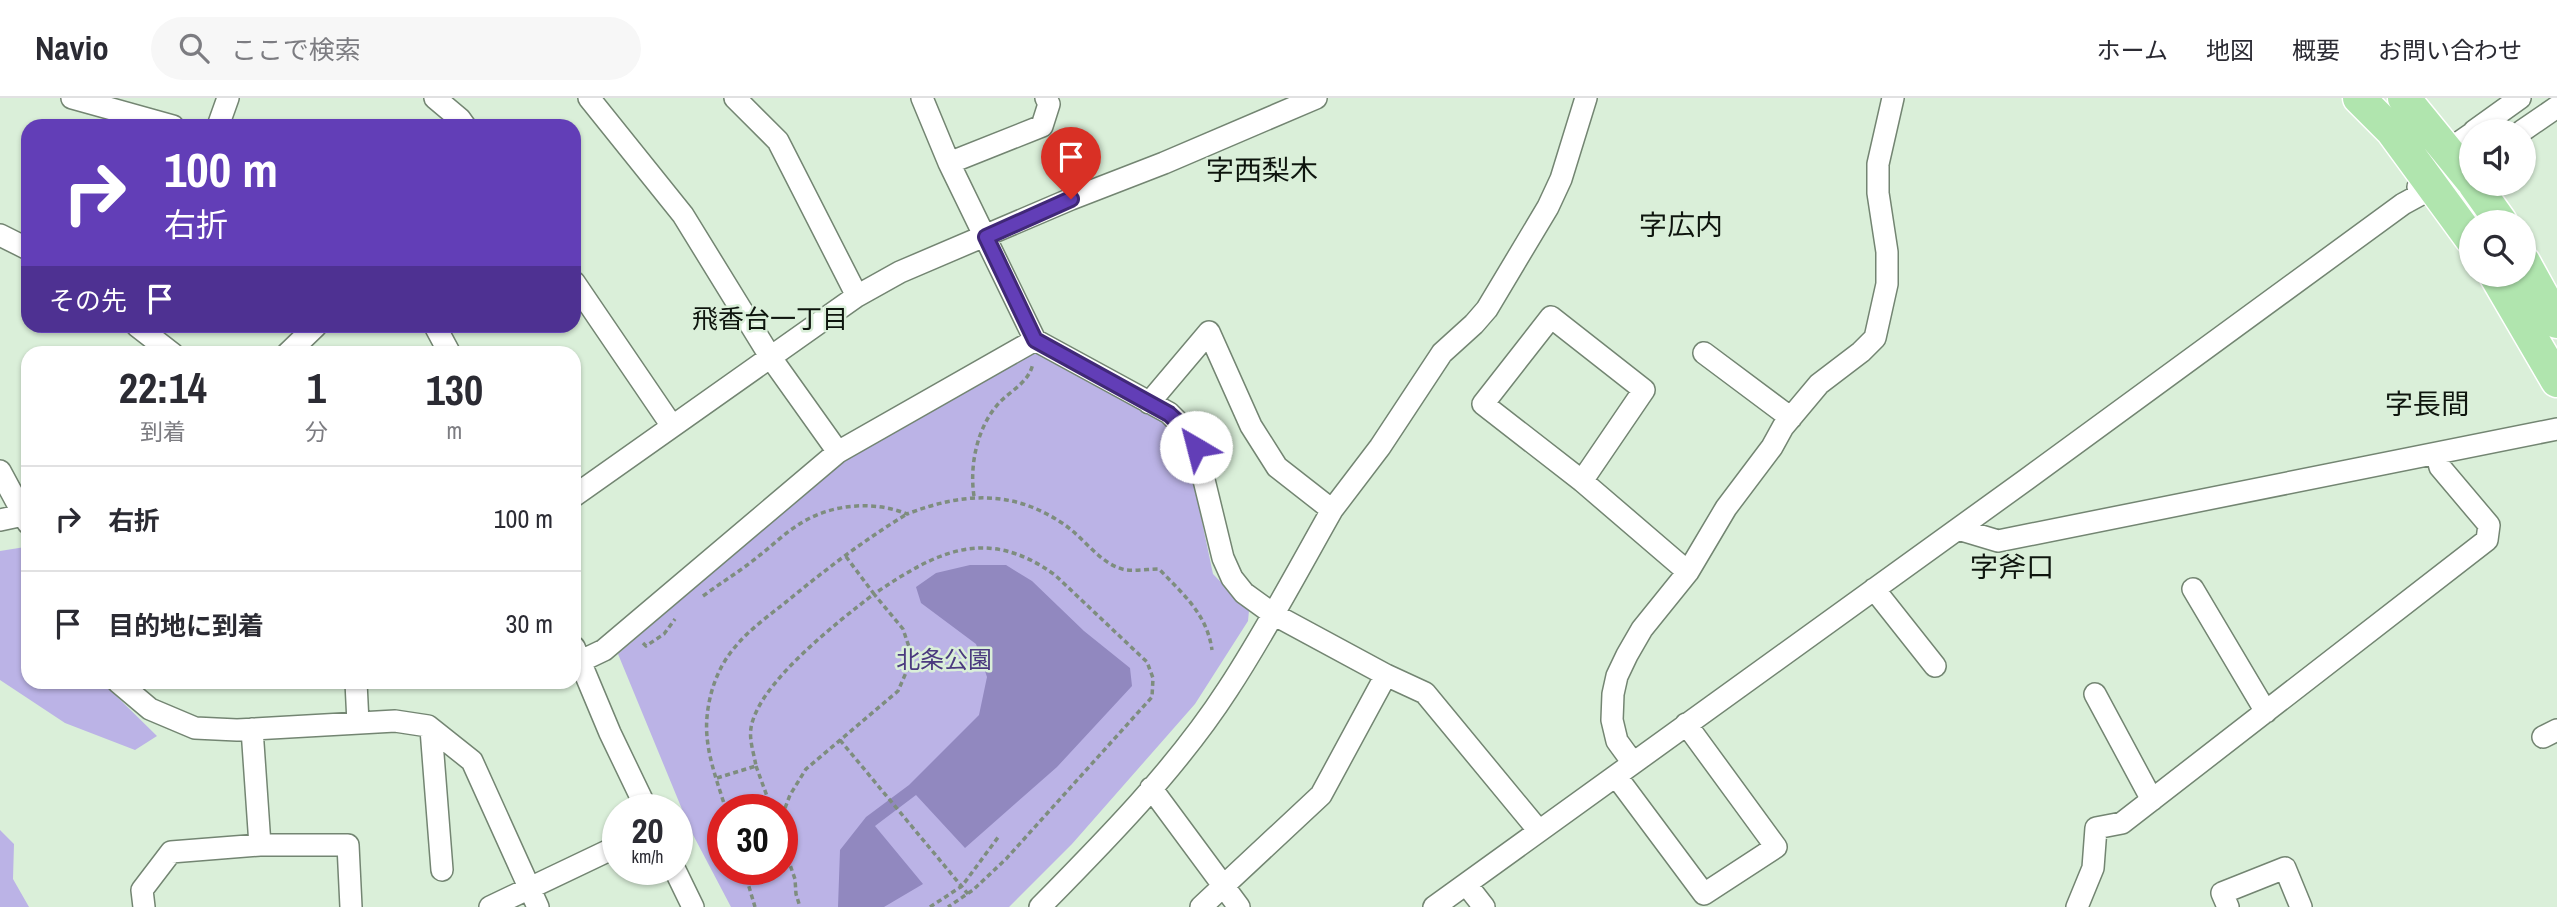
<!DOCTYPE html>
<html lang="ja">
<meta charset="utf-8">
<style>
:root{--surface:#fff;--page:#f7f7f7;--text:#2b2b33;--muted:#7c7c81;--line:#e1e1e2}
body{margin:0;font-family:"Archivo Narrow","Noto Sans JP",sans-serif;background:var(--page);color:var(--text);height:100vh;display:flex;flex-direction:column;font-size:26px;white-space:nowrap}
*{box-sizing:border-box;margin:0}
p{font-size:23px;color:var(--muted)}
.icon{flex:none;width:38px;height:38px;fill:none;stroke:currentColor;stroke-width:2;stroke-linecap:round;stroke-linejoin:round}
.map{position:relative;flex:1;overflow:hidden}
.sheet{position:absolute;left:21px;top:248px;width:560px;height:343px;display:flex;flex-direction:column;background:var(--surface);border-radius:21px;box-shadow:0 2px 5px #0004}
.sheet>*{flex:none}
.top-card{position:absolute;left:21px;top:21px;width:560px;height:214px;border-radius:21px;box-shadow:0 2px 5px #0004;background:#623eb7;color:#fff;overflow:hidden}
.tools{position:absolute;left:2459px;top:21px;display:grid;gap:14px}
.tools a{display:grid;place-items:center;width:77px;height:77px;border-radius:50%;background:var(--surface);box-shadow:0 2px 5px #0004;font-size:35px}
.speed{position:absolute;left:602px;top:696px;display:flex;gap:14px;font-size:35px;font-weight:700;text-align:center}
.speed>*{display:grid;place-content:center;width:91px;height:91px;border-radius:50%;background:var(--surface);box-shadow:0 2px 5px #0004;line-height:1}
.speed small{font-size:18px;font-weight:400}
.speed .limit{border:10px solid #d22;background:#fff;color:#111}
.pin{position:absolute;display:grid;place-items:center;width:60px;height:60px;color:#fff;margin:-72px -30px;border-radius:50% 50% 50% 0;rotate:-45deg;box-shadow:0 0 7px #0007}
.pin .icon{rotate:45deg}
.me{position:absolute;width:77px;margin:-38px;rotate:323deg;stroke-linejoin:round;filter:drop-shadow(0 0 5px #0008)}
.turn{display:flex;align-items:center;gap:24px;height:147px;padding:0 28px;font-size:32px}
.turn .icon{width:91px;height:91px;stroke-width:2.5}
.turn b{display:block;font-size:49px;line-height:60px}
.then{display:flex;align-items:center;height:66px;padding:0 28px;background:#0003;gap:14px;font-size:26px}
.eta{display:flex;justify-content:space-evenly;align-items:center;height:119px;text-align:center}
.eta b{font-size:42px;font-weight:800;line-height:49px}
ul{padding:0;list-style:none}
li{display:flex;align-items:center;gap:21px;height:105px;padding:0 28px;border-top:2px solid var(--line)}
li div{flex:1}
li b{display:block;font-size:26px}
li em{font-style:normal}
header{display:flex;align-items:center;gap:42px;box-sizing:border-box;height:98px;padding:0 35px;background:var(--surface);border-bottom:2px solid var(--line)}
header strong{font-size:33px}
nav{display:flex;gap:38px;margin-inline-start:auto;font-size:24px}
.search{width:490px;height:63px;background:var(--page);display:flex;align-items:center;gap:18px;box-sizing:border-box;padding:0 24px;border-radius:38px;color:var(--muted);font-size:26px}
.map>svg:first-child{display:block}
.green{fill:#bbb3e6;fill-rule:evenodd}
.water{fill:#9188bf}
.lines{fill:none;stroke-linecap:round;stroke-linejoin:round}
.minor-casing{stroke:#738572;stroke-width:24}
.highway-casing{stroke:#fff;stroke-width:35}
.path{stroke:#7e8d7e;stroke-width:3.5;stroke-dasharray:5 3.5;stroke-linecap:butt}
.minor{stroke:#fff;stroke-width:21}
.highway{stroke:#b0e5ae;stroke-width:32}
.route-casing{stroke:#402877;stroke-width:18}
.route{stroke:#623eb7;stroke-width:12}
.labels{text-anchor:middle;stroke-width:5;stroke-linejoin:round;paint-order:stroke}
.park-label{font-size:24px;fill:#4b3a7f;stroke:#daefd9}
.neighbourhood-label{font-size:26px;fill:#0e150e;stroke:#daefd9}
.quarter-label{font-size:28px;fill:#0e150e;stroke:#daefd9}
</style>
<header>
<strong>Navio</strong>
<div class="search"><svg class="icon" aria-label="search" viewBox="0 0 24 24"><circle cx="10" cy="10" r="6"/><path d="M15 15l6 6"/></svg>ここで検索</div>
<nav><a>ホーム</a><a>地図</a><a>概要</a><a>お問い合わせ</a></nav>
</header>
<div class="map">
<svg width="2557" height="809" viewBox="0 0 2557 809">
<rect width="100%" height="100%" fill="#daefd9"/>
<path class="green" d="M1036,254L1166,326L1188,357L1213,476L1249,513L1248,523L1195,606L1072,746L1009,809H731L691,733L618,556L844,361ZM723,712H782V772H723Z
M25,449L28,454V584L103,585L157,638L135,652L65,625L0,582V453Z
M0,732L14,746L13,781L29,809H0Z"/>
<path class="water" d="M970,467H1006L1032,483L1084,533L1130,570L1132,588L1057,669L965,750L916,697L875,728L923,786L884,809H838L840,752L866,719L909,687L979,617L987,579L976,546L921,505L916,489L936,475Z"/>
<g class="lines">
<g class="minor-casing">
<path id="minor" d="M72,0L173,28
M435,0L460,21L465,28
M589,0L683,117L771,260L838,354
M735,0L778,43L857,198
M922,0L949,65L1035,242L1169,315L1182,328L1196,349L1223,460L1232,480L1244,495L1273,516L1386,577L1425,595L1539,733
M218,28L228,0
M2474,33L2520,0
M2522,33L2557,9
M949,65L1042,28L1049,6L1046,0
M2418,89L2448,52L2471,36
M0,137L28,151
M574,184L672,328
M137,228L173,256
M435,228L450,256
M1704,255L1791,320
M287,256L316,228
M0,373L28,425
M1582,383L1644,292L1551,219L1483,306L1582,383L1688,474
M574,398L857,198L900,174L1071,101L1164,65L1316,0
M1332,412L1380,349L1442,255L1474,226L1487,211L1548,109L1561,81L1586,0
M0,422L28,416
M1958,431L1998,443L2557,331
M1874,491L1935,568
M2193,491L2266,614
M574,549L610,635L647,712
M581,563L604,552L838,354L1035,242
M118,584L150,611L195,630L237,632L395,623L428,628L472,663L538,809
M356,584L358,625
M2095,596L2152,702
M252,631L260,747
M431,631L442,772
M2543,639L2557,632
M1633,665L1617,643L1612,622L1613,596L1617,578L1627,557L1642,531L1688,474L1726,410L1772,349L1783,329L1819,286L1861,254L1875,240L1887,186V154L1878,95V66L1893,0
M1616,678L1704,796L1776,749L1686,626
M1151,690L1239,809
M675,772L693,809
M1466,786L1484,809
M144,809L142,792L171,754L260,747H348L351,809
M490,809L618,748
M1040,809C1106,742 1177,670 1228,591C1266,533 1298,472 1332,412L1277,369L1251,328L1209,234L1149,305
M1201,809L1321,697L1386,577
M1434,809L2027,381L2403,106L2471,69
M2077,809L2093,770L2096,730L2122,725L2487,442L2489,427L2440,369L2437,357
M2228,809L2222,795L2285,770L2301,809"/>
</g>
<g class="highway-casing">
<path id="highway" d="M2359,0L2392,33L2471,141
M2404,0L2471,82
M2474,86L2501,124
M2524,164L2557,224
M2495,177L2557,283"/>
</g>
<path class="path" d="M974,398C969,366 978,325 1002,302C1014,291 1030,282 1033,265
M703,498C722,484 742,472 760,457C773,447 785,435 798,427C829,406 873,402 907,416C962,395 1011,391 1062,425C1084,439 1100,467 1126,472C1136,473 1148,471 1159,471C1183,496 1207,516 1212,552
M643,545L646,548L664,536L675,521
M840,642L968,796
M756,668L772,712
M717,680L756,668C754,656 749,642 751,630C758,585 839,523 874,496L844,456
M726,712C717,682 704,651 707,619C709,596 717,572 731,554C746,534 767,519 786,504C825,472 864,442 907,416
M782,718L790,697L806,671L898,593L908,570L909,549L903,531L874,496C936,454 986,427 1055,477L1147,564L1153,580L1152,599L1006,761L973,792L948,809
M782,744L795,781L796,796L800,809
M744,772L755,809
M930,809L962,788L999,738"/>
<use href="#minor" class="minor"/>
<use href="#highway" class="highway"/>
</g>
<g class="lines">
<g class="route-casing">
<path id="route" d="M1071,101L986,139L1035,242L1169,316L1182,328L1196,349"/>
</g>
<use href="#route" class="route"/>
</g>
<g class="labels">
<g class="park-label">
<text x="944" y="570">北条公園</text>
</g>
<g class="neighbourhood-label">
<text x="770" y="230">飛香台一丁目</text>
</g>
<g class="quarter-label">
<text x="1262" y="82">字西梨木</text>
<text x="1681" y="137">字広内</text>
<text x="2427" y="316">字長間</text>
<text x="2012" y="479">字斧口</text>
</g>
</g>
</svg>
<div class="tools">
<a><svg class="icon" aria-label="sound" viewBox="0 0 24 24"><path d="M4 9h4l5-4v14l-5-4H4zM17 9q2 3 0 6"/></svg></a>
<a><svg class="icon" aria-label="search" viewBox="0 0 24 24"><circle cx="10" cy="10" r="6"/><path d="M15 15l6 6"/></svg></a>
</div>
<div class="speed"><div>20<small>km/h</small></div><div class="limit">30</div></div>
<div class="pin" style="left:1071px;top:101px;background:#d93025"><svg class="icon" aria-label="arrive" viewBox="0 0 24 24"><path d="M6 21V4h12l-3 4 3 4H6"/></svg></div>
<svg class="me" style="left:1196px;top:349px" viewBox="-20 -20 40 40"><circle r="19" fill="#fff"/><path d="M0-13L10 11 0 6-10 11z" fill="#623eb7"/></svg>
<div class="top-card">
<div class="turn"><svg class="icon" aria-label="right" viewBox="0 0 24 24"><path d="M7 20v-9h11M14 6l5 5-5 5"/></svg><div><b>100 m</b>右折</div></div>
<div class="then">その先<svg class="icon" aria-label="arrive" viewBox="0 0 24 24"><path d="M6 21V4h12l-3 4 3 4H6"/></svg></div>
</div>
<section class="sheet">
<div class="eta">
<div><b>22:14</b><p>到着</p></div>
<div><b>1</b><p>分</p></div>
<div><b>130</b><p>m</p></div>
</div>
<ul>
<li><svg class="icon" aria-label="right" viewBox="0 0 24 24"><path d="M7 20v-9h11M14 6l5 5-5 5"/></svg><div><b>右折</b></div><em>100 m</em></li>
<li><svg class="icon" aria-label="arrive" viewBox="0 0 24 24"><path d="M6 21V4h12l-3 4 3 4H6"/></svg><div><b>目的地に到着</b></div><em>30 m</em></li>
</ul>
</section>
</div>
